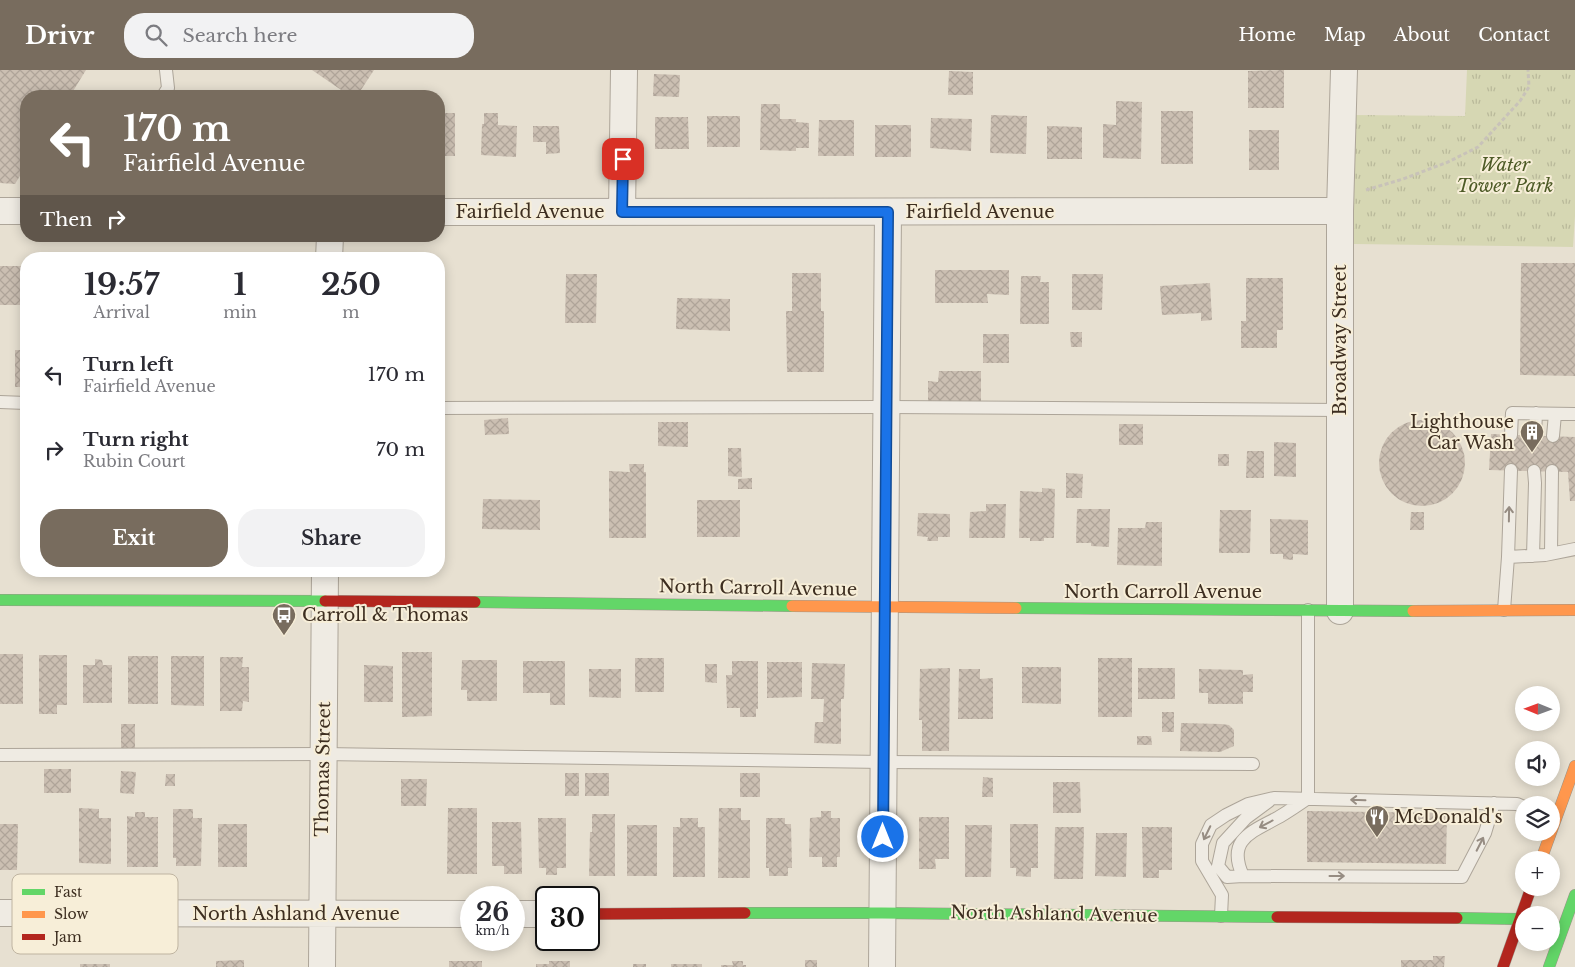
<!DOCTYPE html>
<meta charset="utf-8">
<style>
:root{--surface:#fff;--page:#f2f2f3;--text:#2b2b33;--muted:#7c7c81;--accent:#786c5e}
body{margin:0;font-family:"Libre Baskerville",serif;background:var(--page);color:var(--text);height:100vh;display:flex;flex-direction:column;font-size:19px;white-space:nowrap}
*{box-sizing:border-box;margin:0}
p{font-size:16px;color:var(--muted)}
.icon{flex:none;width:28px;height:28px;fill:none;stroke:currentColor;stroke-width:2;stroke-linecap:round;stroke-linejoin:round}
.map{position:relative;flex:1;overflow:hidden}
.sheet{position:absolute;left:20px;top:182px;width:425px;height:325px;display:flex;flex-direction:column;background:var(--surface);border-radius:20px;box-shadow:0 2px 12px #0003}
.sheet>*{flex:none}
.hud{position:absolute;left:20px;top:20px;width:425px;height:152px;border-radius:20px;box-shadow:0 2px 12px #0003;background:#786c5e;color:#fff;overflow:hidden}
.needle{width:32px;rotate:271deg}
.buttons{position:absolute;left:1515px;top:616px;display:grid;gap:10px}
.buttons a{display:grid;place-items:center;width:45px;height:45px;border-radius:50%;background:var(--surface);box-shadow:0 2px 12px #0003;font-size:25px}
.speed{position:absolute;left:460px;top:816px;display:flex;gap:10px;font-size:25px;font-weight:700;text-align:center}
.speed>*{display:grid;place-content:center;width:65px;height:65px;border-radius:50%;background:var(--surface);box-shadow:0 2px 12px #0003;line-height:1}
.speed small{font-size:12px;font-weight:400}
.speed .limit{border:2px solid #111;border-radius:8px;background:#fff;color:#111}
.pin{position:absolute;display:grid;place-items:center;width:42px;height:42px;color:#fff;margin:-21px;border-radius:10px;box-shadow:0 2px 8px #0006}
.me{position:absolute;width:55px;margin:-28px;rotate:0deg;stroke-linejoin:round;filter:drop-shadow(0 0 4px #0008)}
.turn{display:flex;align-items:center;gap:18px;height:105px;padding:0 20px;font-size:22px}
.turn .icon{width:65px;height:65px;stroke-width:2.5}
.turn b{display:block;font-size:35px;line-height:42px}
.then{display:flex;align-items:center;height:48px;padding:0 20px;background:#0003;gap:10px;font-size:19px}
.eta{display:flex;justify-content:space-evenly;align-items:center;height:85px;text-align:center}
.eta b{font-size:30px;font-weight:700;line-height:35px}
.action{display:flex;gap:10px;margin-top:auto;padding:10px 20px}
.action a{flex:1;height:58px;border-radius:20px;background:var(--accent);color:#fff;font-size:20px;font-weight:700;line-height:58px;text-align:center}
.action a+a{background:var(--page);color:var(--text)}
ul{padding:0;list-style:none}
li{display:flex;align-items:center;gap:15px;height:75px;padding:0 20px}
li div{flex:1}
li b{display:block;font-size:19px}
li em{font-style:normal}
header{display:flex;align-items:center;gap:30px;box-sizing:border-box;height:70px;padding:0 25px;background:var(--accent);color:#fff}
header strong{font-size:24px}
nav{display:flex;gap:28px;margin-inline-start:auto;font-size:18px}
.search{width:350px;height:45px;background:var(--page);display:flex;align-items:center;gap:12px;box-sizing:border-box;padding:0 18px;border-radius:20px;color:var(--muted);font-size:19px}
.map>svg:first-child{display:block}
.park{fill:url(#park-tufts)}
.building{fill:url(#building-cross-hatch)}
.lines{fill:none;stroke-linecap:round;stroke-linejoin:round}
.lane-casing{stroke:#ada599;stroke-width:14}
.street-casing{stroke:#ada599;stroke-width:28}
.fast-casing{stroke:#9c958a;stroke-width:12}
.slow-casing{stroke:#9c958a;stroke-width:12}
.jam-casing{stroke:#9c958a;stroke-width:12}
.path{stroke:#c8c2b9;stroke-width:3;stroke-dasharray:4 2.5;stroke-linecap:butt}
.lane{stroke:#efebe3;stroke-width:12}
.street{stroke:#efebe3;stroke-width:26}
.fast{stroke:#63d668;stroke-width:11}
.slow{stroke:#ff974d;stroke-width:11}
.jam{stroke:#b3261e;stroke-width:11}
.oneway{stroke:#968c82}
.route-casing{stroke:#114b97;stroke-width:12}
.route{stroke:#1a73e8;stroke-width:9}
.labels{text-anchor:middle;stroke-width:4;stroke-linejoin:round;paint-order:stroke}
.park-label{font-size:18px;font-style:italic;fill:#4d5a26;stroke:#f7eed8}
.street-label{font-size:18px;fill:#3d2e20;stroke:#f7eed8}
.poi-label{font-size:18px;fill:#3d2e20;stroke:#f7eed8;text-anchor:start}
.key{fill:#f7eed8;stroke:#bfb4a1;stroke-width:1}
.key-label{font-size:14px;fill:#3d2e20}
</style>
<header>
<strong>Drivr</strong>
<div class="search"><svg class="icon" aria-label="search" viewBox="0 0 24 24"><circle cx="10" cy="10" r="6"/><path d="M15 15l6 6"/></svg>Search here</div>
<nav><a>Home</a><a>Map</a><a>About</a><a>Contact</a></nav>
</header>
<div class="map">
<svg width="1575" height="897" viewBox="0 0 1575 897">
<defs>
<pattern id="park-tufts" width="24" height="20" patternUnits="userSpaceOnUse" patternTransform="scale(1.25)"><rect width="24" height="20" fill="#d6d7b3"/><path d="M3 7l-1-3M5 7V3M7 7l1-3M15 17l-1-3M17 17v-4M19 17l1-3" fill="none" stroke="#b9b99a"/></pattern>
<pattern id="building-cross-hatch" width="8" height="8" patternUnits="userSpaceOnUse" patternTransform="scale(1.25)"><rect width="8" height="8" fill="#cbbfb2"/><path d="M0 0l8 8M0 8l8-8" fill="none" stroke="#afa499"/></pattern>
</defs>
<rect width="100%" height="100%" fill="#e7e0d1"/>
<path class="park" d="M1467,0H1575V146L1573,177L1353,174V45L1465,46Z"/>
<path class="building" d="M0,0H86L70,26H26V96L15,114L0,113Z
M312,0H374L357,26H350Z
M1284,0V38H1248V1Z
M949,1L973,2V25H948Z
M654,4L680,5L679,27L653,26Z
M1116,31L1142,32L1141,89L1103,88V54L1116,55Z
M761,34H780V49H796V52L809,53V78H796V81L760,80Z
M1161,41H1193V94H1161Z
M443,43H455V86H439V53H443Z
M484,43H498V55L517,56L516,87L481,85L482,54H484Z
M991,45L1027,46L1026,84L990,83Z
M707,46H740V77H707Z
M655,47H688L689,79H655Z
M931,48L972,49L971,81L930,78Z
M819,50H854V86H818Z
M875,55H911V87H875Z
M533,56H559L560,83L546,84V72H533Z
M1047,56L1082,57V89H1047Z
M1249,60H1279V100H1249Z
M1521,193H1575V306L1520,305Z
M0,196H26V235H0Z
M935,200H1009V225L987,224L988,233H935Z
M792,203H821V241H824V302H787L786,241H792Z
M566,204H597L596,253H565Z
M1072,204H1103L1102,240H1072Z
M1021,206H1041L1040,212H1049V254H1020Z
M1246,208H1283V260H1277V278H1241V251H1246Z
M1210,213L1212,250L1201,251V243L1162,245L1160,216Z
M677,228L730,229V261L676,259Z
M1070,262H1082V277H1071Z
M983,264H1009V293H983Z
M15,280H26V317H15Z
M939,301H981V332H928V311L938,312Z
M508,348L509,364L485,365L484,350Z
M1379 393a43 43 0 1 1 86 0a43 43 0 1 1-86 0Z
M658,352H688V377L658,376Z
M1119,354H1143V375H1119Z
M1491,364L1575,367V431H1570L1568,402L1489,400Z
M1274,372L1296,373V407L1274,406Z
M728,378H741L742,407L728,406Z
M1247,381H1264V408H1246Z
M1218,384H1229V396H1218Z
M629,394H644V402H646V468H609V401L630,402Z
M1066,403L1083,404L1082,428H1066Z
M752,408V419H738V409Z
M1042,418L1055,419L1054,468H1044V471H1030V468H1019L1020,421L1042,422Z
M483,429L540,430V460L482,459Z
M697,430H740V467H697Z
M986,434H1006L1005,468H969L970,442L986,441Z
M1077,439H1110L1109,477L1091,476V473H1076Z
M1220,440H1251L1250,483H1219Z
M1411,442H1424V460H1410Z
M918,443L950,444V467H938V471H927L928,467L917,466Z
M1270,449L1308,450V485L1293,484V490L1283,489V484H1270Z
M1146,452H1162V496L1117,495L1118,458H1145Z
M402,582H432V646L402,647Z
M0,584H23V634H0Z
M39,585H67V635H57V644H39Z
M128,586H158V634H128Z
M171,586H204V636L171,635Z
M220,587H243L242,597H249V632L243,631L242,641H220Z
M635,588H664V622H635Z
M1098,588H1132V647H1098Z
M95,589L102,590L103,595H112V633H83V595H95Z
M462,590H497V631H467V620H461Z
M523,591H565V635H550V623H523Z
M732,591H758V639H756V647H740V638H727L726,605H732Z
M767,592H802V627L767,628Z
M812,593L845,594L844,629H841V674L814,673L815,652H823L824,629H811Z
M705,594H717V613L705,612Z
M364,595L393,596V632H364Z
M1022,597H1061V634L1022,633Z
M950,598L949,681H922V650H919L920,599Z
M1138,598H1175V629H1138Z
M589,599H621V628L589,627Z
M959,599H980V609L993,608V649H958Z
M1199,599L1243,600V605L1253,604V622H1243V634H1208V623H1199Z
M1162,642H1174V662H1162Z
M1181,653L1221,654L1229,655L1234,660V676L1220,682L1180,681Z
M121,654H135V678H121Z
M1137,666H1151L1152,675H1137Z
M44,699H71V723H44Z
M121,701L136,702L134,724L120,723Z
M565,703H579V726H565Z
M585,703H609V726H585Z
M740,703H760V727H740Z
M166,704H175V716H165Z
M983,707L993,708V727H982Z
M401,709H427L426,736H401Z
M1053,712H1080L1081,743H1053Z
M79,738L99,739V748H111V794L79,793Z
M448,738H477V804H447Z
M719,738H741V750H750V808H718Z
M173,739H193V748H202L201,796H176V788H173Z
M821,741H831V748H840V787H837V797H822V787H809L810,748L821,747Z
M1307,741L1447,743L1446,794L1307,792Z
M135,742H145V747H158V797H127V746L135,747Z
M592,744H615V806H589L590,762H592Z
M919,747H949V789H935L936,799H919Z
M538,748H566V798H557V805H546V798H539Z
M680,748H698V757H705V807H673V757H680Z
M766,748H785V754H791L792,798H788V806H769V798H766Z
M492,752H521L522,804H504V796H492Z
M0,754H18L17,800H0Z
M218,754H247V797H218Z
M1010,754H1038V798H1031V807L1016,806V798H1010Z
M627,755H657V806H627Z
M965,755H992L991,807H965Z
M1055,757H1084L1083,809H1054Z
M1142,757H1172V800H1159V808H1143Z
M1096,763H1127L1126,807L1095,806Z
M1433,886H1445L1444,897H1401V890H1433Z
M244,890V897H216V891Z
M805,890H817V897H805Z
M449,891H482V897H449Z
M549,891H570V897H536V894H549Z
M732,891H743V895H746V897H721V895H733Z
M80,894H110V897H80Z
M633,894H646V897H633Z
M671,894H702V897H671Z"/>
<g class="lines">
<g class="lane-casing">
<path id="lane" d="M163,26L168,18L166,0
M0,332L26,333
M439,338L887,337L1340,340
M1511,365L1512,343L1575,344
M1535,365L1536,343
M1553,366L1555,344
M1551,483L1552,401
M1533,486L1535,413L1534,401
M1508,487L1511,400
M1308,540V728C1298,735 1289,741 1279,747C1252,762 1226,769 1243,806L1462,807L1485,763L1494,733
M1504,540L1508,487L1545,485L1575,479
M0,685L323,684L884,692L1253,694
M1243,806L1227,807L1218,796L1223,773L1246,748L1269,731
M1221,846L1222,825L1202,791V774L1211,755L1226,745L1248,734L1274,728L1517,734L1524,737"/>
</g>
<g class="street-casing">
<path id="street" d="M0,141H26
M439,142L1340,141
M622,142L624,0
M329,189L330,166
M1340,541V141L1344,0
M0,843L471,844
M514,844H546
M322,897L325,501
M882,897L888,142"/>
</g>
<g class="fast-casing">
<path id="fast" d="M0,530L325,531
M475,532L792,536
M1016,538L1413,541
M745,843H882L1277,847
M1457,848L1520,849
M1549,897L1575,825"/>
</g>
<g class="slow-casing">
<path id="slow" d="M792,536L1016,538
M1413,541L1575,540
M1541,790L1575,696"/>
</g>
<g class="jam-casing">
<path id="jam" d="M325,531L475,532
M589,844L745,843
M1277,847L1457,848
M1503,897L1531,818"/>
</g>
<path class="path" d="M1366,120L1403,109L1448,92L1478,77L1520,31L1529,17L1528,0"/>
<use href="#lane" class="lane"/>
<use href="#street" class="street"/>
<use href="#fast" class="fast"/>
<use href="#slow" class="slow"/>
<use href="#jam" class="jam"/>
</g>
<defs><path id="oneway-shaft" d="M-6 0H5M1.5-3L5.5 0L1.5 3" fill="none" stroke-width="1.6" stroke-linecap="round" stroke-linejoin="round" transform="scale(1.25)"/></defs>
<g class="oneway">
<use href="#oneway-shaft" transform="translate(1509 444) rotate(-89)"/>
<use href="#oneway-shaft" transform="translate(1358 730) rotate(-178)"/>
<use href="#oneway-shaft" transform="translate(1266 754) rotate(152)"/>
<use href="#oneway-shaft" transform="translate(1207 763) rotate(116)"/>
<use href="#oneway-shaft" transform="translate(1480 774) rotate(-63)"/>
<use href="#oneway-shaft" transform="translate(1337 806)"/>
</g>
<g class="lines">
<g class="route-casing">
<path id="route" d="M623,89L622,142H888L883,767"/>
</g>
<use href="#route" class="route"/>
</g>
<defs>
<g id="building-pin" transform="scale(1.25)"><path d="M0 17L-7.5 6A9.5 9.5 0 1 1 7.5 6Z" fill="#786c5e" stroke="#f7eed8"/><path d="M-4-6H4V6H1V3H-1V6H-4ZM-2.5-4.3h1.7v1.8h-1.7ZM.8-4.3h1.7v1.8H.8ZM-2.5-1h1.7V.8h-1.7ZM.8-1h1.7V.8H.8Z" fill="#fff"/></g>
<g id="bus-pin" transform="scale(1.25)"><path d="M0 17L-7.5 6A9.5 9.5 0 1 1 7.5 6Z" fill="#786c5e" stroke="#f7eed8"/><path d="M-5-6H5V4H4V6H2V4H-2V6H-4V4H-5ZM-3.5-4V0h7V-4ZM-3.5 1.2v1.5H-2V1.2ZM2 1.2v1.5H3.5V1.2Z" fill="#fff"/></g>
<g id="restaurant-pin" transform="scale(1.25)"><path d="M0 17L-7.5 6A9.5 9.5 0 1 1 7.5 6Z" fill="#786c5e" stroke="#f7eed8"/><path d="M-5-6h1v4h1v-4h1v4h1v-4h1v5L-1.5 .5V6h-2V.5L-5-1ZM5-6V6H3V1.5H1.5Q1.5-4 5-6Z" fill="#fff"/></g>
</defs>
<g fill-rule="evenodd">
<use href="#building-pin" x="1532" y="362"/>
<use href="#bus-pin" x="284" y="545"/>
<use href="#restaurant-pin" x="1377" y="747"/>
</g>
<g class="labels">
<g class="park-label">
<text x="1505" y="101">Water<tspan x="1505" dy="21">Tower Park</tspan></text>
</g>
<g class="street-label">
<text x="530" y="148">Fairfield Avenue</text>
<text x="980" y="148">Fairfield Avenue</text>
<text transform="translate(1340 270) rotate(-90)" y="6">Broadway Street</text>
<text transform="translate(758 518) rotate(1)" y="6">North Carroll Avenue</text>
<text x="1163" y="528">North Carroll Avenue</text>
<text transform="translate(323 699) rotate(-89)" y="6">Thomas Street</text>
<text x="296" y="850">North Ashland Avenue</text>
<text transform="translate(1054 844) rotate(1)" y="6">North Ashland Avenue</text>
</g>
<g class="poi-label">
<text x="1514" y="358" text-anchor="end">Lighthouse<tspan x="1514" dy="21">Car Wash</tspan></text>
<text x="302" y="551">Carroll &amp; Thomas</text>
<text x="1394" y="753">McDonald's</text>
</g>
</g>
<rect x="12" y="804" width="166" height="80" rx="8" class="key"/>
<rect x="22" y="819" width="23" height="6" fill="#63d668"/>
<rect x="22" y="841" width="23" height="7" fill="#ff974d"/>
<rect x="22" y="864" width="23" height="6" fill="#b3261e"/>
<g class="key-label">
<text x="54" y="827">Fast</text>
<text x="54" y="849">Slow</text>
<text x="54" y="872">Jam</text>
</g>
</svg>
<div class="buttons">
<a><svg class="needle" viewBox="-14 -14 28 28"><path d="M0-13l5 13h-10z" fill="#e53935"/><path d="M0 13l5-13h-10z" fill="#7c7c81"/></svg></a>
<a><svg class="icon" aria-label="sound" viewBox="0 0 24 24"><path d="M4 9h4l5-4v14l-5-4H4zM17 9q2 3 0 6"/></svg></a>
<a><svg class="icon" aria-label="layers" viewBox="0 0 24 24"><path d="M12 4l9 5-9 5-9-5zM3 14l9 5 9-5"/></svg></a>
<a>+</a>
<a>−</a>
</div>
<div class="speed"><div>26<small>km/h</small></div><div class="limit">30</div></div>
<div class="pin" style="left:623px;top:89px;background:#d93025"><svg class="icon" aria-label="arrive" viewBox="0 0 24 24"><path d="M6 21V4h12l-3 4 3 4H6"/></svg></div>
<svg class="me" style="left:883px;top:767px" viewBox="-20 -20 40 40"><circle r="17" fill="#1a73e8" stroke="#fff" stroke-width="3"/><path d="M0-11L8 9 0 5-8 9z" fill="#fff"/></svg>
<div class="hud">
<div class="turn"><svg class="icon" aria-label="left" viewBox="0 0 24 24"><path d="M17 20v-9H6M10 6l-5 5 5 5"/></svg><div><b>170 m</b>Fairfield Avenue</div></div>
<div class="then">Then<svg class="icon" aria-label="right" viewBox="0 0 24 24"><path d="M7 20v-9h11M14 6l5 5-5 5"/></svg></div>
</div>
<section class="sheet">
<div class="eta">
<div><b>19:57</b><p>Arrival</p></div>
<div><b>1</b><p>min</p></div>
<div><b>250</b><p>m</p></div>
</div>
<ul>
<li><svg class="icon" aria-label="left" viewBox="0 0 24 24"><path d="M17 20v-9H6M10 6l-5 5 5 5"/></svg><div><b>Turn left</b><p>Fairfield Avenue</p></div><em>170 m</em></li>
<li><svg class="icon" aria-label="right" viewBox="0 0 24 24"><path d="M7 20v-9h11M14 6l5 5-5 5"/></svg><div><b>Turn right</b><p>Rubin Court</p></div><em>70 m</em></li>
</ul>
<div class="action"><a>Exit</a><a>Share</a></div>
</section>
</div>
